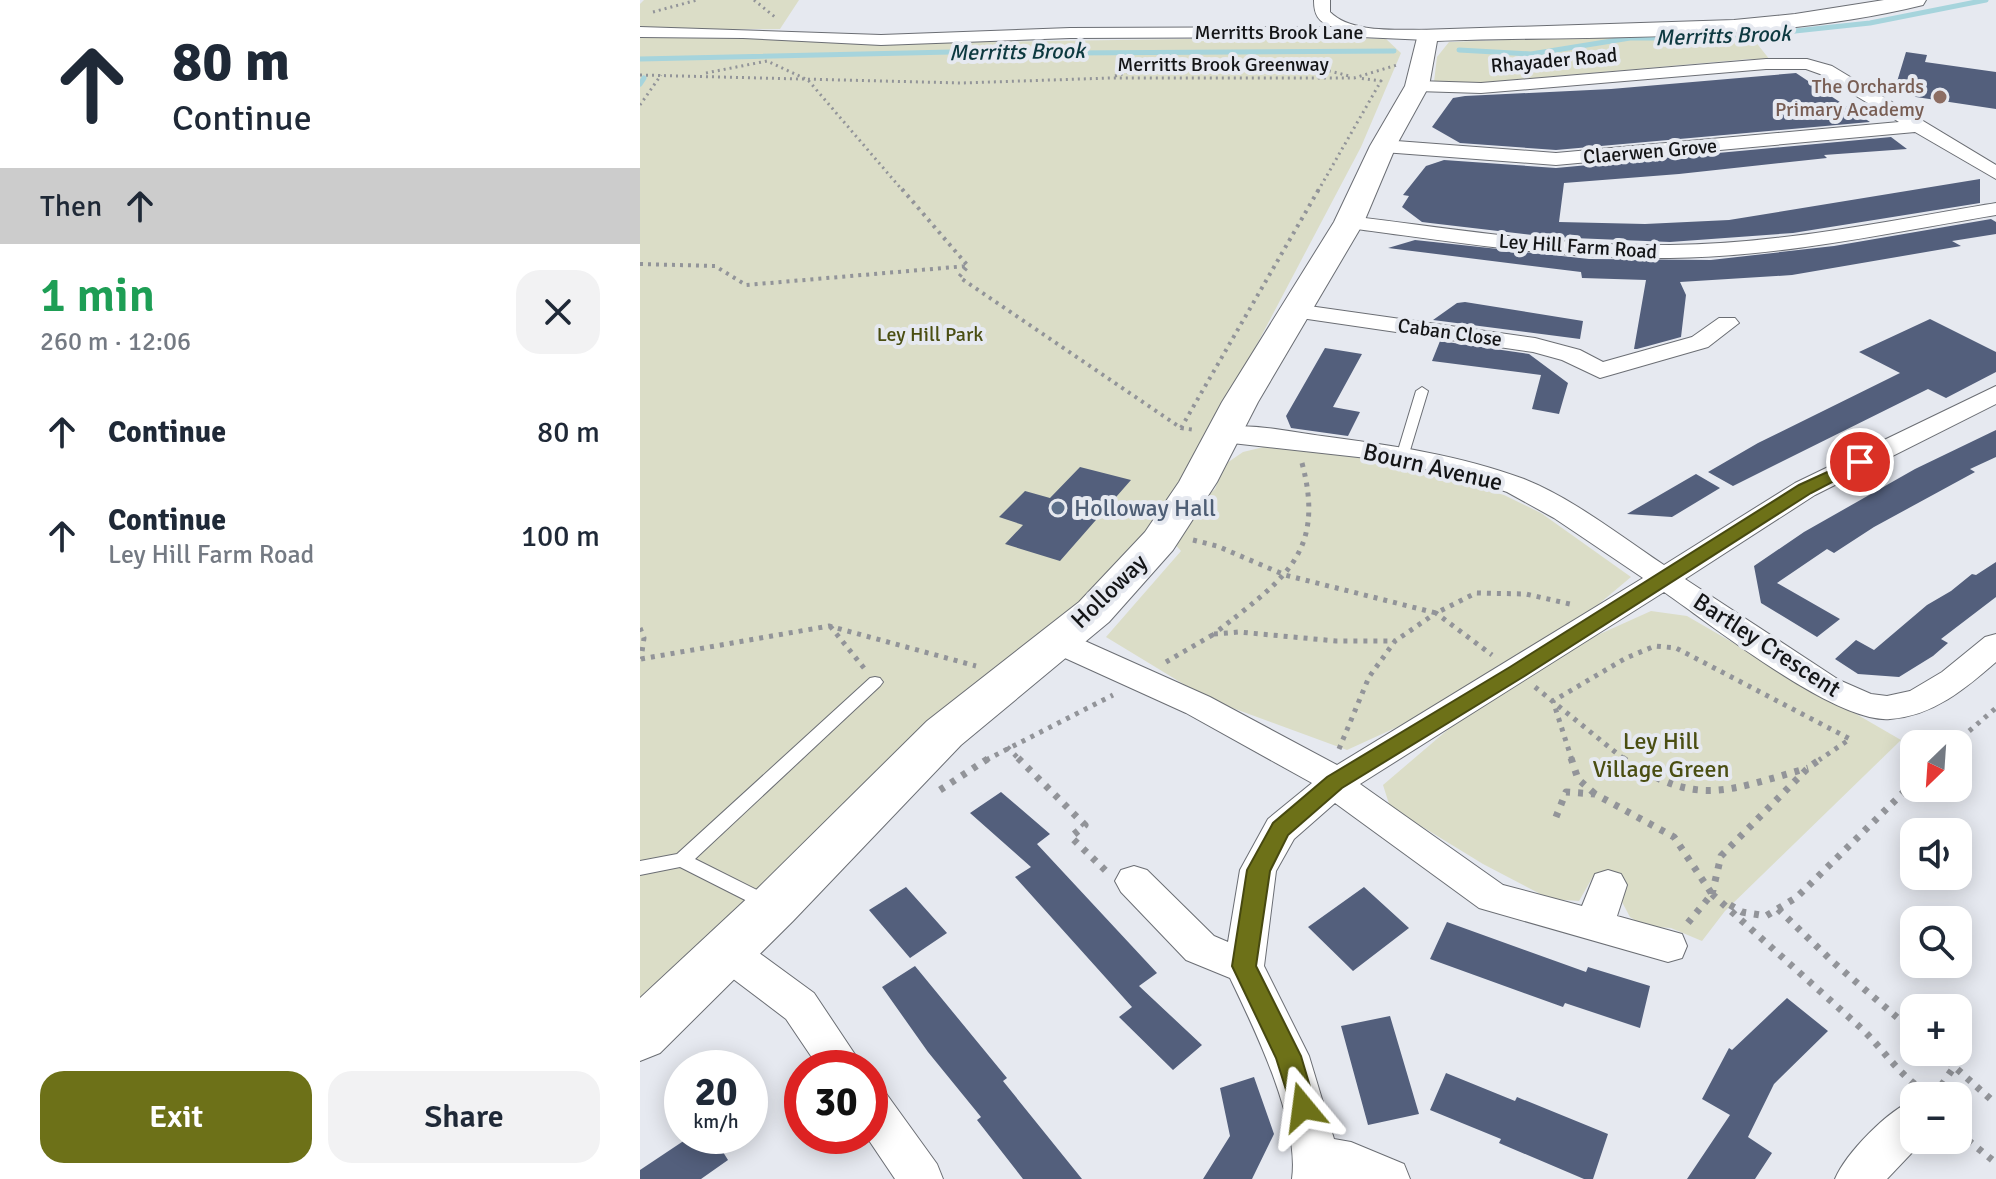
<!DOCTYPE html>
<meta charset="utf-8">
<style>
:root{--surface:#fff;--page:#f2f2f3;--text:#1f2937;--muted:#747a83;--accent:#6d7118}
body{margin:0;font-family:Signika,sans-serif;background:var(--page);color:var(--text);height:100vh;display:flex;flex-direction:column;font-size:30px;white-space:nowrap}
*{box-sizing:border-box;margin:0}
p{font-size:26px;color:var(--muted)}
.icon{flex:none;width:44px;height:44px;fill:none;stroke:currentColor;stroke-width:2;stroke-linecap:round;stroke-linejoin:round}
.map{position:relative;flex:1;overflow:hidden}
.side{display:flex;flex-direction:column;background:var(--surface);width:640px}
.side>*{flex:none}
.guide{background:#fff;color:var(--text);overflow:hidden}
.needle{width:52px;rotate:205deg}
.fabs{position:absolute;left:1260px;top:730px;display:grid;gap:16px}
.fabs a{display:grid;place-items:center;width:72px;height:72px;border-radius:16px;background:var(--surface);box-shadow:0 4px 20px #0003;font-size:40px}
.speed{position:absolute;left:24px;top:1050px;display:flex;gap:16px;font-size:40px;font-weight:700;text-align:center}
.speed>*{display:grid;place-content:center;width:104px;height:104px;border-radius:50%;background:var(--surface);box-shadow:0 4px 20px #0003;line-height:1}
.speed small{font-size:20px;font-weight:400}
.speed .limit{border:12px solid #d22;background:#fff;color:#111}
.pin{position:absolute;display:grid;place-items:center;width:68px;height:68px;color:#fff;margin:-34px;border:4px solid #fff;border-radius:50%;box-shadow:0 2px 8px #0007}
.me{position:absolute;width:88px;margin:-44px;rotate:344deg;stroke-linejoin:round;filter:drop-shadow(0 0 6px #0008)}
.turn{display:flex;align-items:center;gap:28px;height:168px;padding:0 40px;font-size:36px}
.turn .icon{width:104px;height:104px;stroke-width:2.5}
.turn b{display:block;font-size:56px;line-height:68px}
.then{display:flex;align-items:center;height:76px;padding:0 40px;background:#0003;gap:16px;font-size:30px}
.round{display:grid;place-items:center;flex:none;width:84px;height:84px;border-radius:24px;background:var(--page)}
.headline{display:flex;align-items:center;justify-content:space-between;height:136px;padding:0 40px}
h1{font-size:48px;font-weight:600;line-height:60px;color:#1e9e55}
.cta{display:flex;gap:16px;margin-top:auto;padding:16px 40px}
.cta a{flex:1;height:92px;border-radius:24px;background:var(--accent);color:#fff;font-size:32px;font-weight:600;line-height:92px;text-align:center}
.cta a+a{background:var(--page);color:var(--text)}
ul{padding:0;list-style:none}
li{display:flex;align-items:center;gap:24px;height:104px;padding:0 40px}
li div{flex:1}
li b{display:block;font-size:30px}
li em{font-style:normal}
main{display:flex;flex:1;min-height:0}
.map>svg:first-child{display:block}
.green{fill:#dbddc7}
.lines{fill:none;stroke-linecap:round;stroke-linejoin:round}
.stream{stroke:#a6d4dc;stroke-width:5}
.building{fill:#535f7c}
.lane-casing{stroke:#6b6e74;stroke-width:2}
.street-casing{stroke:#6b6e74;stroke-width:2}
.secondary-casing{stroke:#6b6e74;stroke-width:2}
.path-far3{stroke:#929499;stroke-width:3;stroke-dasharray:2 4;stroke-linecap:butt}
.path-far2{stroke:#929499;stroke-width:4;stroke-dasharray:3 5;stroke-linecap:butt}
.path-far1{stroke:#929499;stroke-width:5;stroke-dasharray:4 6;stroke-linecap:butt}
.path{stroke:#929499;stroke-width:7;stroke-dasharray:5 8;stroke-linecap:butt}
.lane{fill:#fff;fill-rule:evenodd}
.street{fill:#fff;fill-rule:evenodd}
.secondary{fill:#fff;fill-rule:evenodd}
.route{fill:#6d7118;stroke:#474910;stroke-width:2}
.education-dot{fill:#8d6e63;stroke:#e6e9f0;stroke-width:3}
.service-dot{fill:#5c6f8a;stroke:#e6e9f0;stroke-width:3}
.labels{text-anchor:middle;stroke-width:8;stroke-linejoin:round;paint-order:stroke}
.far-street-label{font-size:20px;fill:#141517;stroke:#e6e9f0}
.far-education-label{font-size:20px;fill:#785e54;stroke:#e6e9f0;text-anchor:end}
.far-park-label{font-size:20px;fill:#4a4e12;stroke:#e6e9f0}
.far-water-label{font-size:22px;font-style:italic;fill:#0d3940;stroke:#e6e9f0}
.street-label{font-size:24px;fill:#141517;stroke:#e6e9f0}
.service-label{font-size:24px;fill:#4e5e75;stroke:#e6e9f0;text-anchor:start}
.park-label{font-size:24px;fill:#4a4e12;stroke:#e6e9f0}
</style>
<main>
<section class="side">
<div class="guide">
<div class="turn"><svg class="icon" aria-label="ahead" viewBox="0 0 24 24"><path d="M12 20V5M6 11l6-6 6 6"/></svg><div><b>80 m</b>Continue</div></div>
<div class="then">Then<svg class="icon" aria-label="ahead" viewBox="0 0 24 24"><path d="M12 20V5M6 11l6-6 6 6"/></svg></div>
</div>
<div class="headline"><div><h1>1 min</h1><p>260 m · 12:06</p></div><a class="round"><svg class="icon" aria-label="close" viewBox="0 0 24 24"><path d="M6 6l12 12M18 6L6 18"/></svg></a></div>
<ul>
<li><svg class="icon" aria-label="ahead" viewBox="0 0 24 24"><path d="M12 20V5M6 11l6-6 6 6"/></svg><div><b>Continue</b></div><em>80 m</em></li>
<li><svg class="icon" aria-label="ahead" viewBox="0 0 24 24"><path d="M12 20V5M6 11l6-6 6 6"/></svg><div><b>Continue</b><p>Ley Hill Farm Road</p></div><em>100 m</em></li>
</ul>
<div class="cta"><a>Exit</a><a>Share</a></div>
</section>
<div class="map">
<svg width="1356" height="1179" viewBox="0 0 1356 1179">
<rect width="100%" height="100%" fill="#e6e9f0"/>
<path class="green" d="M4,0H159L140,29L0,30V4Z
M1107,31L1130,60L1110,59L839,83L794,82L797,57L809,42Z
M0,35L126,37L211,44L686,37L746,39L761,53L721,147L569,435L505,540L432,615L0,1006Z
M653,440L864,495L901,513L991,577L880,670L1011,611L1047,616L1261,740L1085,911L1062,941L1031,928L1004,926L990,917L982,902L985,884L955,873L939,901L910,899L843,864L750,807L743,785L873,674L707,750L568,699L466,637L541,551L525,533L575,489L584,465L603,452Z"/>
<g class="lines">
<path class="stream" d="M819,50L891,54L990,38H1131L1155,31L1230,23L1346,0
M0,59L402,50L430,53L754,51
M0,84L4,78"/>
</g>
<path class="building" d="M1266,52L1287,55L1285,62L1356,72V109L1276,97L1256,85Z
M1156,73L1230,122L916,150L820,143L792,127L813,98L825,96L971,89Z
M1251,137L1267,149L1184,155L1187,158L1039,174L924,183L919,222L1005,224L1089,220L1340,179V203L1153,233L1030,242L909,237L790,223L782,222L762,207L769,196L763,195L786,166L804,160L916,168Z
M1351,219L1356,222V234L1312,241L1321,246L1152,275L1040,282L1046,295L1041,337L997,349H994L1006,280L942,278L941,272L748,248L775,240L949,259L1071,260L1194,246Z
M825,302L943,321L940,339L793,320L817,303Z
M1290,319L1356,352V372L1306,398L1288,389L1093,486L1068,472L1118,443L1260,373L1219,352Z
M800,341L889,354L928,383L919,414L892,409L901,375L792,361Z
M685,348L722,354L693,407L720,412L708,436L651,428L646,416Z
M1356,430V457L1330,469L1335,472L1234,527L1194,553L1187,549L1137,583L1200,619L1177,637L1121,603L1114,566L1164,532L1275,469Z
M440,467L491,480L420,561L365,544L383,525L359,517L385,491L410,498Z
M1056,474L1080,488L1032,517L987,514Z
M1356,562V597L1301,639L1308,643L1293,656L1259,677L1218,674L1195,659L1216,640L1234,650L1287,605L1311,591L1332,574L1336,575Z
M361,792L410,834L397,844L517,973L499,986L562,1045L533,1070L479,1017L492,1007L375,877L391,867L330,813Z
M266,887L307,933L270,958L229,910Z
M724,887L769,928L713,971L668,927Z
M807,922L946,972L948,967L1010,986L1000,1028L925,1003L923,1007L790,959Z
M275,966L367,1078L363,1081L442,1179H383L337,1120L341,1117L288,1052L242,987Z
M1147,998L1188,1031L1134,1084L1108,1137L1132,1153L1115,1179H1047L1090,1115L1062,1099L1089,1048L1092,1050Z
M750,1016L779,1114L728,1125L701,1026Z
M806,1073L875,1101L877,1097L968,1134L953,1179H944L859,1143L861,1139L790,1110Z
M614,1077L634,1134L612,1179H563L590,1136L580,1088Z
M51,1136H73L88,1160L61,1179H0V1170Z"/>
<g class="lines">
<g class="lane-casing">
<path id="lane" d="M782,387L788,391L768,457L762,461L758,460L756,457L776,391Z
M235,677L240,678L243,682L240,686L55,859L133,898L136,903L133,908L127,910L121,908L40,867L0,875V861L37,854L230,678Z"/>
</g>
<g class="street-casing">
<path id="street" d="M674,0H690V12C712,34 758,29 787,30L795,35L787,40L721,37L430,38L241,45L103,38L0,37V27L241,35L430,28L693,27C678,22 674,15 674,0Z
M1126,59H1167L1192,66L1356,165V179L1275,132L916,165L743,152L733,146L743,140L916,153L1259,122L1180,74L1166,69H1126L841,93L777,91L768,86L777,81L841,83Z
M1356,203V215C1248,233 1140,257 1030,258C922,260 816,242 709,228L699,222L709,216C816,229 922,247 1030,245C1140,244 1248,221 1356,203Z
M655,304L895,338L940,350L963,362L1052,337L1079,318H1095L1099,323L1068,347L960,378L922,360L893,352L647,316L643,311L647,306Z
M1356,386V404L1175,495L1045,579L1199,680L1231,694L1247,696L1270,691L1302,672L1345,637L1356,634V662C1325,689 1293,716 1250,719C1196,724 1072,625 1024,592L720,784L863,885L942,906L955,874L968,870L981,874L987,885L977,916L1042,934L1047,946L1042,958L1028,962L839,908L695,803L654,839L636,871L624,966L669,1056L694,1139L711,1142L764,1164L770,1179H652C660,1122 615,1030 590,978L546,960L481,892L475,881L481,870L494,866L507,870L574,936L588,942L600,870L628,819L672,783L546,713L405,649L400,641L405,633L416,630L427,633L570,697L697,765L1003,578L914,518L867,492L820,476L727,458L574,441L570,435L574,429C607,421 649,432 682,436C750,445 820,455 884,479C934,499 980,536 1024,565L1155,483Z
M86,934L100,939L174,993L224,1068H179L146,1019L72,963L67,951L72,939Z
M230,1086L245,1092L297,1164L303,1179H255L226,1136H230Z
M1274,1100V1140H1284L1247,1179H1195C1206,1153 1248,1110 1274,1100Z"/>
</g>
<g class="secondary-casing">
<path id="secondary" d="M1244,0H1286L1283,5C1124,44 959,35 797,41L789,86L756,146L724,222L618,402L577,482L533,550L469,622L321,745L153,921L20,1053L0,1061V998L115,891L287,721L439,602L505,532L539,482L582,402L694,222L730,146L765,86L779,30L1094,20L1155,14Z"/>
</g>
<path class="path-far3" d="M114,0L135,17
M13,12L57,0
M66,73L127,61L168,80L263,191
M0,75L322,83L470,78H714L757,65
M475,76C549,54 635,55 709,76
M0,105L21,75
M678,191L741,81L719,78"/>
<path class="path-far2" d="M262,189L328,266L319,277L541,428L555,430
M0,264L75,266L106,285L327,266
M541,428L679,189"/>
<path class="path-far1" d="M662,463C687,556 640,581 574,634L599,632L696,641H754
M553,540L577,546L645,575L796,613L836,593L886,594L934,605
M190,626L224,668
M0,628L4,638L1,659
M1,659L189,626L336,666
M526,662L574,634
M895,687L985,760
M1314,744L1356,708
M367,747L380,760
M699,749L729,677L755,641L796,613L852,655
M346,760L473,695
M932,760L913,701L986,658L1015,646L1036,648L1210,739L1179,760"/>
<path class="path" d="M378,758L445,825L431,837L468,873
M931,758L938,779L955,794
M982,758C1058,808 1086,791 1168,768
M300,790L349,758
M916,817L926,792L955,794L1034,837L1072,894L1047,924
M1072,894L1081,856L1169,767L1182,758
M1072,894L1221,1028C1242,1048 1254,1068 1277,1086
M1090,905L1102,912L1126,916L1157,897L1274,782
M1138,909L1193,962L1274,1032
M1298,1052L1356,1104
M1294,1096L1314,1067
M1318,1132L1356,1163"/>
<use href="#lane" class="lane"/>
<use href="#street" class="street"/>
<use href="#secondary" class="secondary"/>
</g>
<path class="route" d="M1220,457L1225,459V465L1171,493L883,677L702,788L648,835L630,871L616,966L661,1056L676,1107L672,1115L663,1119L654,1115L636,1058L592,966L607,870L633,823L687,777L870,667L1159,485Z"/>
<circle class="education-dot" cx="1300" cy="97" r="8"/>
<circle class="service-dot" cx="418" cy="508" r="8"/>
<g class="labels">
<g class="far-street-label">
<text x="639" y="39">Merritts Brook Lane</text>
<text transform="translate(914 60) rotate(-5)" y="7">Rhayader Road</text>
<text x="583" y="71">Merritts Brook Greenway</text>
<text transform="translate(1010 151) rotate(-5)" y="7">Claerwen Grove</text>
<text transform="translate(938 246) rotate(4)" y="7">Ley Hill Farm Road</text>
<text transform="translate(810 332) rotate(8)" y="7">Caban Close</text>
</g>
<g class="far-education-label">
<text x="1284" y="93">The Orchards<tspan x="1284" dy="23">Primary Academy</tspan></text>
</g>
<g class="far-park-label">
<text x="290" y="341">Ley Hill Park</text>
</g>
<g class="far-water-label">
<text transform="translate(1083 35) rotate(-2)" y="8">Merritts Brook</text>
<text transform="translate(377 51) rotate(-1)" y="8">Merritts Brook</text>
</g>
<g class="street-label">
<text transform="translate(793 467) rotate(13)" y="8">Bourn Avenue</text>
<text transform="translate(469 591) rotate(-44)" y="8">Holloway</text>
<text transform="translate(1127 645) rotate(33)" y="8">Bartley Crescent</text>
</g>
<g class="service-label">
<text x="434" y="516">Holloway Hall</text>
</g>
<g class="park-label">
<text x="1021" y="749">Ley Hill<tspan x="1021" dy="28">Village Green</tspan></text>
</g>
</g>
</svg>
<div class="fabs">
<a><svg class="needle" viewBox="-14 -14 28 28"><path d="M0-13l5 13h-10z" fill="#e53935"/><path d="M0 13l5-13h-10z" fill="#747a83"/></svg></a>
<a><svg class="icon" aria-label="sound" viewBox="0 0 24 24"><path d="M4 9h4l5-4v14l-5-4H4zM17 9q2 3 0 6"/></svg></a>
<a><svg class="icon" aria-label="search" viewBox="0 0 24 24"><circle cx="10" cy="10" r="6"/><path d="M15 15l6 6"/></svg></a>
<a>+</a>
<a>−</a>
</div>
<div class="speed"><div>20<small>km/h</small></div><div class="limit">30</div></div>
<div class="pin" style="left:1220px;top:462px;background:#d93025"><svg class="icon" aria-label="arrive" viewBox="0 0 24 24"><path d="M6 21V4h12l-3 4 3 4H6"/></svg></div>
<svg class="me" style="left:663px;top:1107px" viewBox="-20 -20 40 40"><path d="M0-17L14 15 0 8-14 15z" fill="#6d7118" stroke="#fff" stroke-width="4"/></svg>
</div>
</main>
